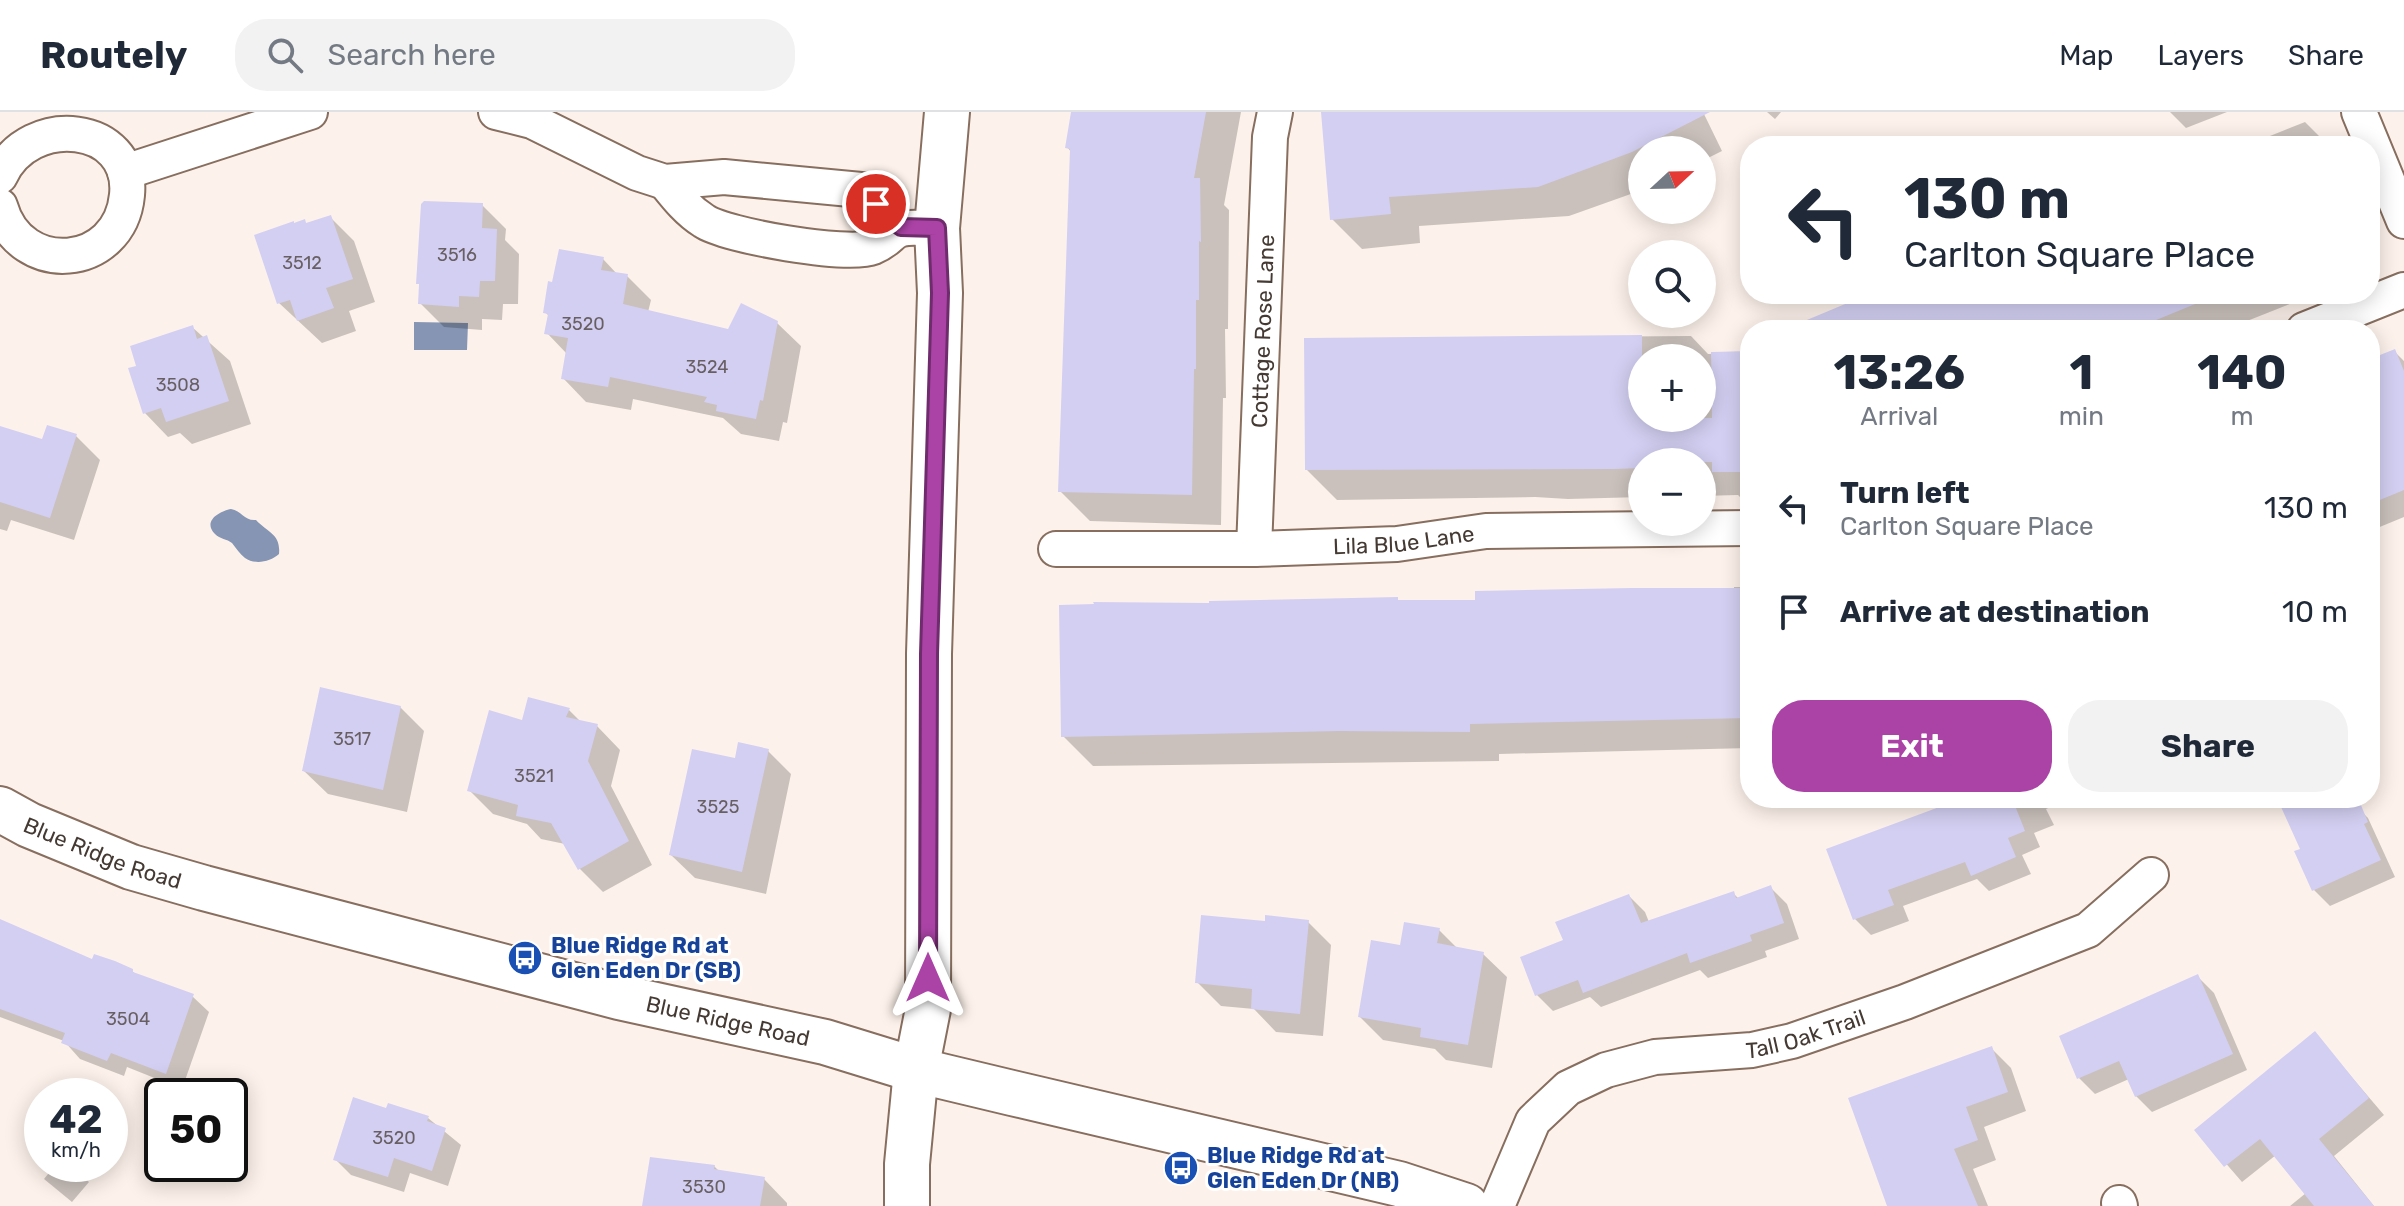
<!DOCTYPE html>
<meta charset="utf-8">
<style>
:root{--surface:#fff;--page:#f2f2f3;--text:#1f2937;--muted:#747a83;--line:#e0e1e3;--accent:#ab43a6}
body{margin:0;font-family:Rubik,sans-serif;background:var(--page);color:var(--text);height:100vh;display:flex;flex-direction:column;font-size:30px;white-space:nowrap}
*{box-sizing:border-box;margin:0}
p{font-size:26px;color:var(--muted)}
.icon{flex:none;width:44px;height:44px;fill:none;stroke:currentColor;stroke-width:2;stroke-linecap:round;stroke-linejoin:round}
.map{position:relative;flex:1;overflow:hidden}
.panel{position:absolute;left:1740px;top:208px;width:640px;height:488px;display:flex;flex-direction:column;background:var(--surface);border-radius:32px;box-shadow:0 4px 20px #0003}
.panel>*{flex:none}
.top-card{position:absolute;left:1740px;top:24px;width:640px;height:168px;border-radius:32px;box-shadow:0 4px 20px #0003;background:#fff;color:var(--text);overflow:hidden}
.needle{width:52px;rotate:68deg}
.buttons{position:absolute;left:1628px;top:24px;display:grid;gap:16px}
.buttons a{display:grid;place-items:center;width:88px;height:88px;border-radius:50%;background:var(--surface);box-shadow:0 4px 20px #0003;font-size:40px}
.speed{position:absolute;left:24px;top:966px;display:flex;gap:16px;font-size:40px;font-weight:700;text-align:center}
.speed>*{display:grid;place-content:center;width:104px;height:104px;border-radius:50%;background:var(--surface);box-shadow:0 4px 20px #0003;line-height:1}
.speed small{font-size:20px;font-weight:400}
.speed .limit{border:4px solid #111;border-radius:12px;background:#fff;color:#111}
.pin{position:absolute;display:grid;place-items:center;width:68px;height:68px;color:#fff;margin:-34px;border:4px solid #fff;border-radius:50%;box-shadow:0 2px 8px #0007}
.me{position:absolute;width:88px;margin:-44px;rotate:0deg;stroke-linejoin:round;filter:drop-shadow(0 0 6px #0008)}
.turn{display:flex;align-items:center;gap:28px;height:168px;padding:0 32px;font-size:36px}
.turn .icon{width:104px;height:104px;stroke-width:2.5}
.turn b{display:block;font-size:56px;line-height:68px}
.eta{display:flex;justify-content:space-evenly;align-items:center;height:136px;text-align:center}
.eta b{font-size:48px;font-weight:700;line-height:56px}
.button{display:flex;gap:16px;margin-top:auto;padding:16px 32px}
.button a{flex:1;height:92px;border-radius:32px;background:var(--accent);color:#fff;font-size:32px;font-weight:700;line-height:92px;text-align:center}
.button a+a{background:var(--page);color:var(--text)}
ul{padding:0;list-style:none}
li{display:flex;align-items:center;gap:24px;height:104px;padding:0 32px}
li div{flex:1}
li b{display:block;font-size:30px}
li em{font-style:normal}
header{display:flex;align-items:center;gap:48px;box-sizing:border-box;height:112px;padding:0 40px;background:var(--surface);border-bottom:2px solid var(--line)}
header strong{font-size:38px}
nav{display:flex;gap:44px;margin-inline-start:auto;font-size:28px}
.search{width:560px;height:72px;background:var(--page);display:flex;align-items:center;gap:20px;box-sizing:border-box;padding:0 28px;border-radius:32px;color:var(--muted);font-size:30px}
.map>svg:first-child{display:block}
.water{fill:#8595b3}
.shadow{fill:#0003;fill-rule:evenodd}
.building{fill:#d3cff2}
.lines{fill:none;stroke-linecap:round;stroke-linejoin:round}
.minor-casing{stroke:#876e5f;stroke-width:38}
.secondary-casing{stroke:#876e5f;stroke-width:48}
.minor{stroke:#fff;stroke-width:34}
.secondary{stroke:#fff;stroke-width:44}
.route-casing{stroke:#6f2c6c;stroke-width:20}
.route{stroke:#ab43a6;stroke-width:14}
.labels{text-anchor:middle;stroke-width:6;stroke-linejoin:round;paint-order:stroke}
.number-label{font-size:18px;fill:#685f63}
.street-label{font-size:22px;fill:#453a33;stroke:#fff}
.transit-label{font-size:22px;font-weight:bold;fill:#164399;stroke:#fff;text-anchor:start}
</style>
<header>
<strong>Routely</strong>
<div class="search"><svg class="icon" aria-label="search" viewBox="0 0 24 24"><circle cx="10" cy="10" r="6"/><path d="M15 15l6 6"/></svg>Search here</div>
<nav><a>Map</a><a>Layers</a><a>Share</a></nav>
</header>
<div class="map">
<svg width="2404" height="1094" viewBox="0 0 2404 1094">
<rect width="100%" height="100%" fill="#fdf2eb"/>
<path class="water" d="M414,210L468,211L467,238H414Z
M231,397C242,399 244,409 256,408C268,421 281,422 279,442C270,450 255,453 245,446C240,442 236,436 232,431C227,427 220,427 215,422C202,409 220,399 231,397Z"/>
<path class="shadow" d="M1073,0H1241L1224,93L1229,98L1228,217H1225L1226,286H1223L1221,413L1090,409L1060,379L1072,41L1067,35Z
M1323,0H1703L1722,39L1702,49V38H1642V78L1569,104L1419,114L1420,131L1362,137L1332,107Z
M1767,0H1781L1775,7Z
M2170,0H2227L2186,16Z
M2305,10L2329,34H2245Z
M482,93L506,117L505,128L519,142L518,192H503L502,208L482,207V218L444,215L420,191L421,174L418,171Z
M330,105L354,129L375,190L349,199L356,219L322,231L279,191L295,113L304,109L308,113Z
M2370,134L2378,153L2370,156Z
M603,147L618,163L627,164L651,188L648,200L729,219L777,211L801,234L787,311L783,310L779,329L741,322L723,306L633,287L631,298L586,290L563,266L567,242L547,221L550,205L545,200Z
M1875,182H2315L2237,213L2234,211L2213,218H1838Z
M192,215L230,249L251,312L192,332L180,321L168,325L145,301L139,255Z
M1691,224L1708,242L1750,241V389H1744L1738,383L1702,384V350H1642V385L1568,387L1535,385L1337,388L1307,358L1306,227ZM1642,246H1702V306H1642Z
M2394,239L2404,249V405L2370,419V250Z
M0,316L43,330L76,324L100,348L74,428L11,408L7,419L0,417Z
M1734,475H1750V636L1499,642V649L1093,654L1063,624L1400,490H1478L1734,478Z
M400,595L424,619L407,700L328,682L304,659Z
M569,598L582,611L597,614L620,638L611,674L652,753L603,780L580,757L565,732L541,727L527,712L493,702L470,679L523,610Z
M768,639L791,662L766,782L695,766L671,743L736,649Z
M1941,686L2071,687L2046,697L2054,713L2034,721L2040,735L2022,743L2031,762L1989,779L1977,767L1903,794L1909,809L1871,823L1855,807L1945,695Z
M2279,686H2346L2352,690L2368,706L2395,765L2330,794L2314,778L2296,740L2303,738Z
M1771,776L1787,792L1799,827L1765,839L1767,845L1708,866L1700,858L1601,895L1590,885L1553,899L1537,883L1565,830L1629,784L1645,800L1649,810L1733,781L1739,787Z
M0,809L93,849L132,859L138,864L192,884L209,900L182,977L127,955L124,964L80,947L64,929L0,905Z
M1308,810L1331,833L1323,924L1276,920L1254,897L1221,894L1197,870L1266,811Z
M1439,818L1458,837L1483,842L1507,865L1492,956L1446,948L1435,937L1383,928L1360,905Z
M2198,865L2214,881L2247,958L2152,1000L2136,984L2129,967L2095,982L2079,966Z
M2315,922L2384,1003L2334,1044L2374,1094H2290L2306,1081L2276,1043L2242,1070L2197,1018Z
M1991,936L2011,956L2026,999L1984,1015L1996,1048L1973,1057L1988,1094H1889Z
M388,999L428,1006L461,1033L448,1074L410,1061L404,1080L351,1063L335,1047Z
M56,1052H69L89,1070L72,1090L44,1067Z
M714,1054L720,1060L764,1067L787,1091V1094H644Z"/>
<path class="building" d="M1071,0H1206L1194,66H1200L1201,130L1199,129V188H1196V257H1194L1192,383L1058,380L1070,37L1065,36Z
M1321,0H1710L1632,40L1538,75L1389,85L1391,102L1330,108Z
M424,89L483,91L482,116L497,117L495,169H480L479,185L459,184V195L418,192L419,172H416L421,92Z
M331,103L353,167L326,176L334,196L297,209L290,188L277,192L254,123L294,109V111L305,107L306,111Z
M559,137L604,145L601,158L628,162L623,192L728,217L741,191L778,209L763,289L760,288L756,307L716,299L717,293L704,290L707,285L610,265L608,275L561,267L568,226L544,222L548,202L543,201L548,169L552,170Z
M1869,182H2217V183L2132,218H1783Z
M193,213L197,227L207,223L229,289L166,310L161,296L143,302L128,256L136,254L130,234Z
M1642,223V306H1712L1711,240L1750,239V360H1712V350H1642V356L1614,357L1305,358L1304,226Z
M2395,237L2404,259V378L2370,392V247Z
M47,313L77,322L50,406L0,390V314L42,327Z
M1631,476H1750V606L1470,612V620L1338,619L1061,625L1059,493L1094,492L1093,490L1209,491V489L1398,485V488H1475V479Z
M320,575L401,594L383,678L302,659Z
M528,585L570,596L566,605L598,612L588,649L629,729L578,758L551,711L516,704L518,693L467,679L489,598L522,608Z
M738,630L769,637L742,760L669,743L692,637L735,646Z
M1939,686H2012L2025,719L2008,726L2016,745L1971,764L1965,750L1888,778L1894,793L1853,808L1826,737L1942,694Z
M2277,686H2358L2368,710L2364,712L2381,748L2312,779L2294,739L2300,737Z
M1771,773L1784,811L1750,823L1752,829L1690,851L1687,841L1583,881L1578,868L1535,884L1520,845L1563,828L1555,810L1629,782L1641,811L1734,779L1736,786Z
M1201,803L1265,809V803L1309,808L1300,902L1251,897L1252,877L1195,871Z
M0,807L92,847L94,842L115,849L133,857V860L194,882L166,962L111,941L107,949L61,931L65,921L0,897Z
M1404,810L1440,816L1437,831L1484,840L1468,933L1420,925L1421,916L1358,905L1371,828L1400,833Z
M2198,862L2233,942L2135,985L2119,949L2077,967L2059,924Z
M2315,919L2369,986L2319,1027L2374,1094H2314L2260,1027L2224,1055L2194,1018Z
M1992,934L2008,980L1966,995L1978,1028L1954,1037L1978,1094H1887L1848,986Z
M353,985L386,996L388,991L429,1004L427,1009L446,1016L432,1059L394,1046L388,1065L333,1048Z
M650,1045L715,1053L714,1057L765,1065L760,1094H642Z"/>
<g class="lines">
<g class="minor-casing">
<g id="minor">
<path d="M496,0L532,9L637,61L665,70L724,65L861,78L901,115"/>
<path d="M2359,0L2404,109"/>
<path d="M125,60L310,0"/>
<path d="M0,64C29,0 134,11 127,83C120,158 20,166 0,94"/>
<path d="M665,70C677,85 688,99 704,109C726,124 848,145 873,135C897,125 887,114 922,116"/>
<path d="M2304,218L2404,178"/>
<path id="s1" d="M1056,437H1254L1397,432L1486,419L1750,416"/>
<path id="s2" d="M1254,437L1270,25L1275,0"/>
<path d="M2119,1091L2120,1094"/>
<path id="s3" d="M1497,1094L1533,1009L1568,976L1606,958L1655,945L1752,938L1792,929L1905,890L2088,818L2151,763"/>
</g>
</g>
<g class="secondary-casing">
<g id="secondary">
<path id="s4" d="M0,697L29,713L131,755L204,776L619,885L825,930L916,958L1012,981L1399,1072L1466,1094"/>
<path d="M907,1094V1052L916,958L928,897L929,542L940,181L937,116L947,0"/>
</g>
</g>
<use href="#minor" class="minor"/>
<use href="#secondary" class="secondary"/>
</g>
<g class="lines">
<g class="route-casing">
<path id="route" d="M876,92L901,115L937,116L940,181L929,542L928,866"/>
</g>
<use href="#route" class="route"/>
</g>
<defs>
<g id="bus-disc" transform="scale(1.8)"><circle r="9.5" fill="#1a4fb4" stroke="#fff"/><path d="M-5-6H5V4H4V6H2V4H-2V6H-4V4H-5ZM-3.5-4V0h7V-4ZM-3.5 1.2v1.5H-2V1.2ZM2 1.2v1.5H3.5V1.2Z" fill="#fff"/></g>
</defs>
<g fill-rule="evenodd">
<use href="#bus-disc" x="525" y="846"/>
<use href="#bus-disc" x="1181" y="1056"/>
</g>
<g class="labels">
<g class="number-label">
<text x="457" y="149">3516</text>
<text x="302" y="157">3512</text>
<text x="583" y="218">3520</text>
<text x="707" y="261">3524</text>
<text x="178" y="279">3508</text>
<text x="352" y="633">3517</text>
<text x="534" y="670">3521</text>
<text x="718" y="701">3525</text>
<text x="128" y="913">3504</text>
<text x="394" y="1032">3520</text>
<text x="704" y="1081">3530</text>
</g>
<g class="street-label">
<text dy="8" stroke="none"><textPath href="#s2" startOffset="218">Cottage Rose Lane</textPath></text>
<text dy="8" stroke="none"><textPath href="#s1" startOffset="348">Lila Blue Lane</textPath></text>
<text dy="8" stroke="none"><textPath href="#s4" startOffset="112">Blue Ridge Road</textPath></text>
<text dy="8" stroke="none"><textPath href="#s4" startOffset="760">Blue Ridge Road</textPath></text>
<text dy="8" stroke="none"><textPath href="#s3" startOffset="386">Tall Oak Trail</textPath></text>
</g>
<g class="transit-label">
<text x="551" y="841">Blue Ridge Rd at<tspan x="551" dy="25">Glen Eden Dr (SB)</tspan></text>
<text x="1207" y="1051">Blue Ridge Rd at<tspan x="1207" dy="25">Glen Eden Dr (NB)</tspan></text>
</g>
</g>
</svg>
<div class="buttons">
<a><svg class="needle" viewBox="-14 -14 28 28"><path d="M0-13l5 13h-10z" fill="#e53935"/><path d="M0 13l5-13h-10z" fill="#747a83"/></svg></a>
<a><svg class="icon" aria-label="search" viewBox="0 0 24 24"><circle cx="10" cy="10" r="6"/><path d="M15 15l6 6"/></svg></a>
<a>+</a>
<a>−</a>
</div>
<div class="speed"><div>42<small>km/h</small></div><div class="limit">50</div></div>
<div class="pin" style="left:876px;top:92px;background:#d93025"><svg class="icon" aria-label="arrive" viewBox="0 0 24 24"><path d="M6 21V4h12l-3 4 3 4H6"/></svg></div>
<svg class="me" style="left:928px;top:866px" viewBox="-20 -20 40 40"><path d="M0-17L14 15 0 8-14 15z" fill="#ab43a6" stroke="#fff" stroke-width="4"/></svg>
<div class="top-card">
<div class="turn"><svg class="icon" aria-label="left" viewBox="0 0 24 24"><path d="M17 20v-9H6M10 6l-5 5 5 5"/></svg><div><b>130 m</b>Carlton Square Place</div></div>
</div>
<section class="panel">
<div class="eta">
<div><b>13:26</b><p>Arrival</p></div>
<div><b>1</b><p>min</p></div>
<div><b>140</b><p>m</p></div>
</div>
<ul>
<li><svg class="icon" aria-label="left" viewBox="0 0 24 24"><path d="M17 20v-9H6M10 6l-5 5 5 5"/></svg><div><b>Turn left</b><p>Carlton Square Place</p></div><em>130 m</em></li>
<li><svg class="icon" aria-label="arrive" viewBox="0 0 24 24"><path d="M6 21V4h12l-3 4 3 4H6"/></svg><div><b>Arrive at destination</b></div><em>10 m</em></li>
</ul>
<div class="button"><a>Exit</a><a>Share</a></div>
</section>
</div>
